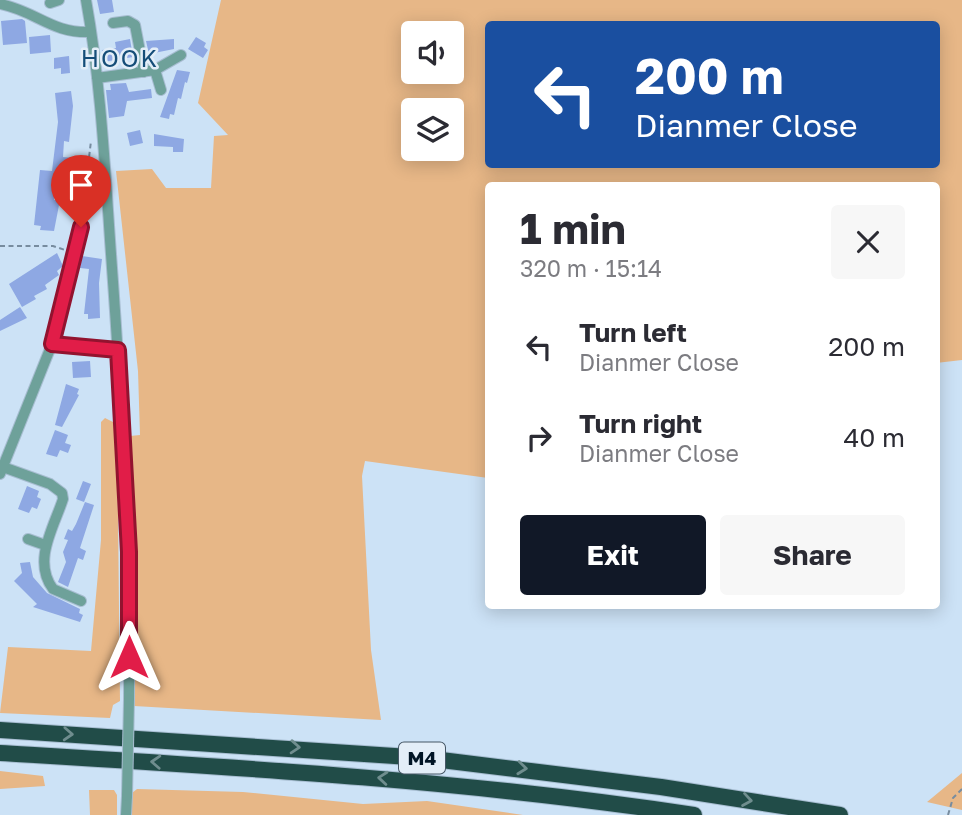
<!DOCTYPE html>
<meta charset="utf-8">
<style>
:root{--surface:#fff;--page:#f7f7f7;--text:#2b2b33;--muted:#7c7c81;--accent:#111827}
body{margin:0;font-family:"Golos Text",sans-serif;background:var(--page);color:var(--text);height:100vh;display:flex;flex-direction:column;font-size:26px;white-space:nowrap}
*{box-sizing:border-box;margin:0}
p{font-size:23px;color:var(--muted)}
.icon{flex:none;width:38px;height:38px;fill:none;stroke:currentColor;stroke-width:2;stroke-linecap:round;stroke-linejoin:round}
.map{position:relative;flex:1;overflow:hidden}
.drawer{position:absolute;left:485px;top:182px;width:455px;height:427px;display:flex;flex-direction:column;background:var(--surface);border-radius:7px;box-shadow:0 4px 18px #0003}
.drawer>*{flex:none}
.guide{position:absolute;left:485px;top:21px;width:455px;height:147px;border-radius:7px;box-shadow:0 4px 18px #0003;background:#1a4fa0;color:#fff;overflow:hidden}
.buttons{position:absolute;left:401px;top:21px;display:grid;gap:14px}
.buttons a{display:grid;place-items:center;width:63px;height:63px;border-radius:7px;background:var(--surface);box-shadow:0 4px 18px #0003;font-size:35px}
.pin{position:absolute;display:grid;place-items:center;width:60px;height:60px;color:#fff;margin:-72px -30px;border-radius:50% 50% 50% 0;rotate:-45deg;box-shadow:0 0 7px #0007}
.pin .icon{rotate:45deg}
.me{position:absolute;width:77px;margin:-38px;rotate:0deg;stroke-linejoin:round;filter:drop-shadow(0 0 5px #0008)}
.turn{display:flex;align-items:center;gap:24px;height:147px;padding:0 35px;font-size:32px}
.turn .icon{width:91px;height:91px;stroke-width:2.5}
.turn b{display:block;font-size:49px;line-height:60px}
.round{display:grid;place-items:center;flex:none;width:74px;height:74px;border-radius:7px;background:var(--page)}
.summary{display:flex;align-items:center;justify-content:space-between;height:119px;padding:0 35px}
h1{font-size:42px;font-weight:700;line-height:52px}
.primary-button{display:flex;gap:14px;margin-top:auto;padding:14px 35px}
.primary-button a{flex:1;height:80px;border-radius:7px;background:var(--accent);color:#fff;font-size:28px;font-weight:700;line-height:80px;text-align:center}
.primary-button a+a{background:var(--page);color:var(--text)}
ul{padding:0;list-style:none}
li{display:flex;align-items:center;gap:21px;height:91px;padding:0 35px}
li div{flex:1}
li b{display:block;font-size:26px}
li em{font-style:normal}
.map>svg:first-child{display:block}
.green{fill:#e7b787;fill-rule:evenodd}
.building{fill:#8ea8e3}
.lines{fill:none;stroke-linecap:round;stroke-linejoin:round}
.minor-casing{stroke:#a7bdd1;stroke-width:12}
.highway-casing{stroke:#a7bdd1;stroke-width:18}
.path{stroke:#778c9f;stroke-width:2;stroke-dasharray:5 3.5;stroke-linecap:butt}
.minor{stroke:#6ea19a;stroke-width:10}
.highway{stroke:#214c48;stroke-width:16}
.minor-bridge-casing{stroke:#a7bdd1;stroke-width:12;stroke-linecap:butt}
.minor-bridge{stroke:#6ea19a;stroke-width:10}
.oneway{stroke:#6f8d8e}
.route-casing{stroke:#92132f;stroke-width:18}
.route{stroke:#e11d48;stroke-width:12}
.labels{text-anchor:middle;stroke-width:5;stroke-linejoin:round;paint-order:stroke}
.shield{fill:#e3eef8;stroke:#455665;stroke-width:2}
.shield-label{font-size:19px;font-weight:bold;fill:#011526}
.quarter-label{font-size:24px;letter-spacing:2px;fill:#154d78;stroke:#e3eef8}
</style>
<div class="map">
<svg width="962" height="815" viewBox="0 0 962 815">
<rect width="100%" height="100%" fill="#cce2f6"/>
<path class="green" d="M221,0H962V360L936,363V186H488V478L365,461L362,476L371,650L381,720L134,706L129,445L130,436L140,435L138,371L116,171L152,169L166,188H211L214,136L228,135L198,103ZM488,24H936V164H488ZM413,33H452V72H413ZM413,110H452V149H413Z
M105,418L117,424L120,701L113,705L110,718L0,713L8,647L91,651L101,540V422Z
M0,771L43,776L45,786L0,789Z
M962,773V810L927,802Z
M137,789L243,792L363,804L427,801L523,815H132V793Z
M89,790H114L117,795V815H90Z"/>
<path class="building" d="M97,0H112L114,12L100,14Z
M22,19L25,21L27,43L3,45L1,21Z
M50,35L51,52L30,54L29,37Z
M196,37L206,43L204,47L208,50L203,58L188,49Z
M130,39L133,57L103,62L102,50L116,48L115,42Z
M174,39V49L149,54L146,41Z
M69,56L70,73L61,74V68L54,69V58Z
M177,70L190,72L187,83L185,82L181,99L178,98L174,115L170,114L169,119L160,117Z
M126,83L129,92L151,89L152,98L127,101L124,116L109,118L106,90H111L110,84Z
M71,91L73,106L69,142L64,141L63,157L74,158L72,173H79V182L55,184L54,200H60L54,231L40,230L41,226L34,225L40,170L52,171L58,122L55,93Z
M140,130L143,143L130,146L127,133Z
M154,134L184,139L183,152H173V147L154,146Z
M57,253L63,266L57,271L59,275L45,285L47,289L34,296L36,299L22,307L9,284Z
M82,256L102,259L99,283L100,318L88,319V314H84L89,269L80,268Z
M20,307L27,318L0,331V320Z
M90,361L91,377L73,378L72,362Z
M66,384L79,389L77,394L79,395L62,427L55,425Z
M55,430L68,435L65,443L71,445L68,453L60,450L57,457L46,454Z
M83,481L91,484L84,502L76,499Z
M27,486L39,491L37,497L41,499L37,509L32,507L29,513L18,509Z
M85,502L94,505L80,548L86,551L83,560L78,558L68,587L58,582L66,562L63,552L68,540L64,539L68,529L72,531L76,524Z
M30,562L33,577L47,593L80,609L79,613L83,615L80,622L33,607L37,604L14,581L22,573L20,563Z"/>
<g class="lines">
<g class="minor-casing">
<path id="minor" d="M86,0C101,83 105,170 111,254C122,403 130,551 129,700
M50,3L59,0
M0,4C36,11 52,34 91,32
M113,23L128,21L135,25L144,72
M155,70L161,90
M97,78L155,70L181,55
M52,344L81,227
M3,467L50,484L62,493L63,499C54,527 32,561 53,589L81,601
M0,474L52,344L118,350
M28,539L45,545
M126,815L127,796"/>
</g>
<g class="highway-casing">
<path id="highway" d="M0,730L425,758L661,787L840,815
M0,753C232,767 464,780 694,815"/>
</g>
<path class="path" d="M82,216L91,141
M0,246H53L65,250
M948,815L953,798L962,789"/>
<use href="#minor" class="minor"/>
<use href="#highway" class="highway"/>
<g class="minor-bridge-casing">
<path id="minor-bridge" d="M127,796L129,700"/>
</g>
<use href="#minor-bridge" class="minor-bridge"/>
</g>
<defs><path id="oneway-chevron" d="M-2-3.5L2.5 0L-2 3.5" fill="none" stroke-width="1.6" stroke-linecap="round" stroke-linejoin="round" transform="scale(1.75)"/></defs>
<g class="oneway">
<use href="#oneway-chevron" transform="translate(68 734) rotate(3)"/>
<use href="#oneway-chevron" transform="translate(295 747) rotate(4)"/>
<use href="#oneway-chevron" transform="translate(156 762) rotate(-177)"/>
<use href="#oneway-chevron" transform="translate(522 768) rotate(6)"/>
<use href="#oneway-chevron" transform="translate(383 778) rotate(-175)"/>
<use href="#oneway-chevron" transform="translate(747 800) rotate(9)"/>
</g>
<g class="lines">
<g class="route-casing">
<path id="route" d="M81,227L52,344L118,350L129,552V657"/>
</g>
<use href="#route" class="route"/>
</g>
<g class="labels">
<rect class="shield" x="399" y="742.5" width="46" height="31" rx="5"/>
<g class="shield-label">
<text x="422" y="765">M4</text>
</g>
<g class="quarter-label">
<text x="120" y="67">HOOK</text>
</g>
</g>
</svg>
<div class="buttons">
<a><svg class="icon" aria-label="sound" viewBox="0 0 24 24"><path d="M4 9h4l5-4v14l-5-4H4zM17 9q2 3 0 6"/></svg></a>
<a><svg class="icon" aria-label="layers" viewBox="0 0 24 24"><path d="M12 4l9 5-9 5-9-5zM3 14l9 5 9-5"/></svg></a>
</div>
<div class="pin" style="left:81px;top:227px;background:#d93025"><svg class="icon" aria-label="arrive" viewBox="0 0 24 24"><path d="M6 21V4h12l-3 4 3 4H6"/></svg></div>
<svg class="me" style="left:129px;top:657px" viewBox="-20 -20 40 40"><path d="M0-17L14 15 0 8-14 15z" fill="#e11d48" stroke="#fff" stroke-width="4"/></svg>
<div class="guide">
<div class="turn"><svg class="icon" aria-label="left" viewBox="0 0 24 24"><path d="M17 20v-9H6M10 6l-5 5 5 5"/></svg><div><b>200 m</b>Dianmer Close</div></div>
</div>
<section class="drawer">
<div class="summary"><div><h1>1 min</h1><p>320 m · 15:14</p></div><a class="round"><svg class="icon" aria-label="close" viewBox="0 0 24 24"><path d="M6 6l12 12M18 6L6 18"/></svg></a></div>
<ul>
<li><svg class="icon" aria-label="left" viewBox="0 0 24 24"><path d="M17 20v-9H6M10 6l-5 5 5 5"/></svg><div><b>Turn left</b><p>Dianmer Close</p></div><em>200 m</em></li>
<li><svg class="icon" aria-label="right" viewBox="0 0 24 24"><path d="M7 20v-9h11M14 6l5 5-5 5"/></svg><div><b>Turn right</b><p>Dianmer Close</p></div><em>40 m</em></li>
</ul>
<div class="primary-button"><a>Exit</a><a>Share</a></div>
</section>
</div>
